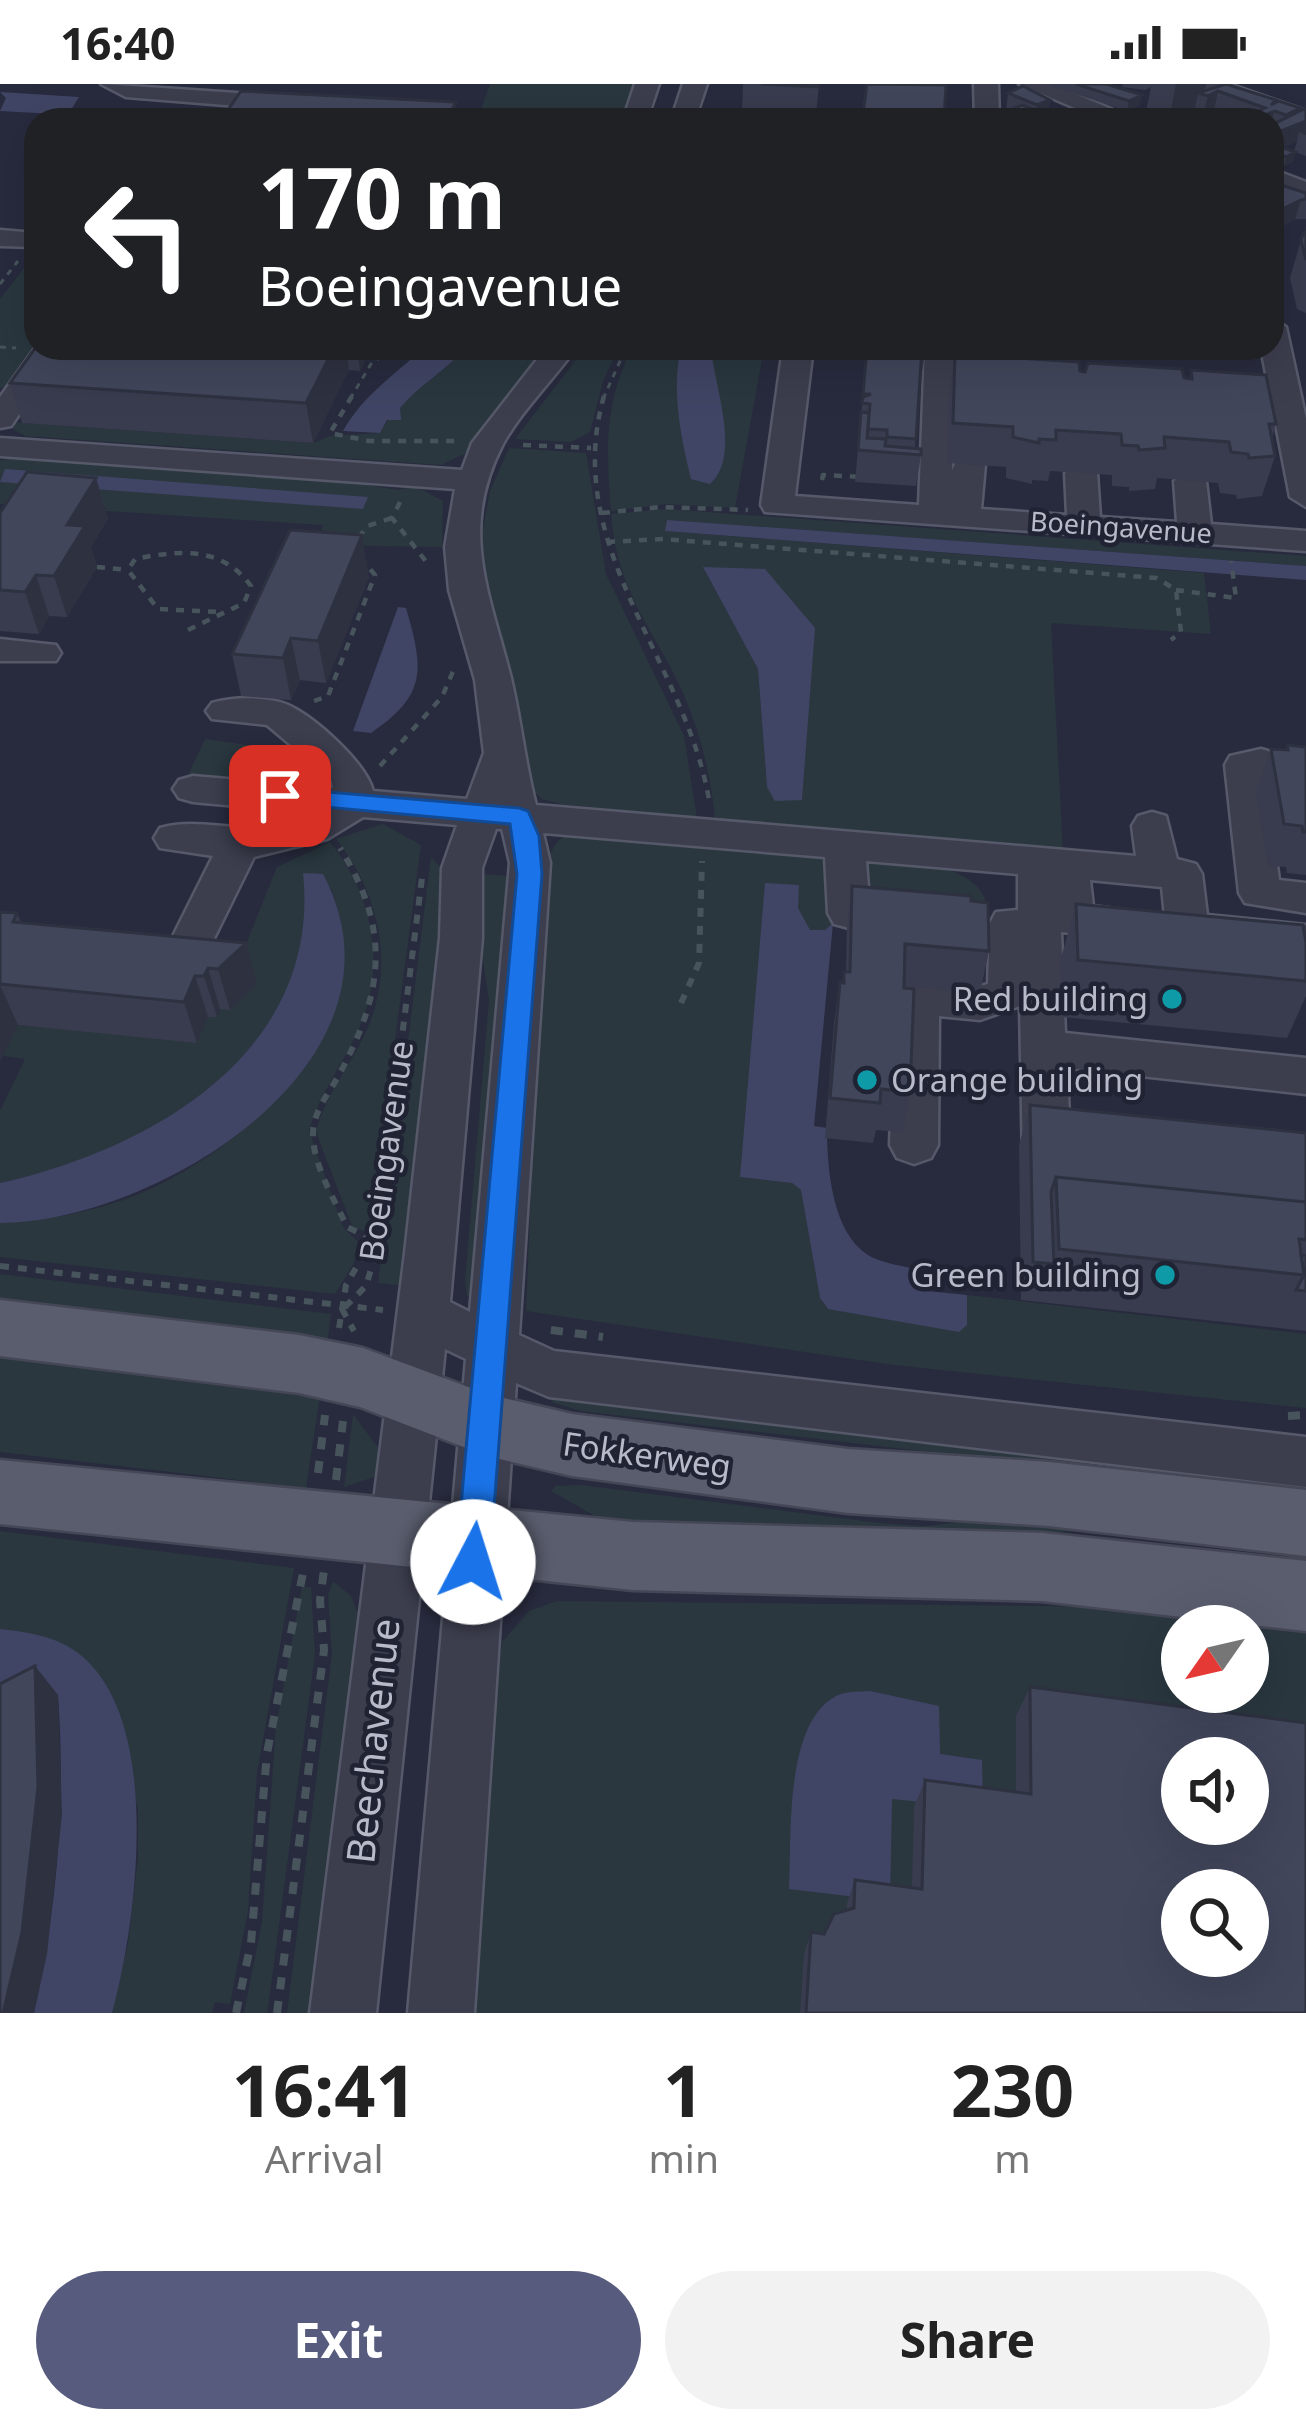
<!DOCTYPE html>
<style>
:root{--surface:#fff;--page:#f2f2f2;--text:#222;--muted:#767676;--accent:#575c7e}
body{margin:0;font-family:"Noto Sans",sans-serif;background:var(--page);color:var(--text);height:100vh;display:flex;flex-direction:column;font-size:45px;white-space:nowrap}
*{box-sizing:border-box;margin:0}
p{font-size:39px;color:var(--muted)}
.icon{flex:none;width:66px;height:66px;fill:none;stroke:currentColor;stroke-width:2;stroke-linecap:round;stroke-linejoin:round}
.map{position:relative;height:1929px;overflow:hidden}
.drawer{display:flex;flex-direction:column;background:var(--surface);flex:1}
.drawer>*{flex:none}
.guide{position:absolute;left:24px;top:24px;width:1260px;height:252px;border-radius:36px;box-shadow:0 12px 48px #0002;background:#202124;color:#fff;overflow:hidden}
.needle{width:78px;rotate:236deg}
.controls{position:absolute;left:1161px;top:1521px;display:grid;gap:24px}
.controls a{display:grid;place-items:center;width:108px;height:108px;border-radius:50%;background:var(--surface);box-shadow:0 12px 48px #0002;font-size:60px}
.pin{position:absolute;display:grid;place-items:center;width:102px;height:102px;color:#fff;margin:-51px;border-radius:24px;box-shadow:0 6px 18px #0006}
.me{position:absolute;width:132px;margin:-66px;rotate:5deg;stroke-linejoin:round;filter:drop-shadow(0 0 9px #0008)}
.turn{display:flex;align-items:center;gap:42px;height:252px;padding:0 36px;font-size:54px}
.turn .icon{width:156px;height:156px;stroke-width:2.5}
.turn b{display:block;font-size:84px;line-height:102px}
.eta{display:flex;justify-content:space-evenly;align-items:center;height:204px;text-align:center}
.eta b{font-size:72px;font-weight:700;line-height:84px}
.primary-button{display:flex;gap:24px;margin-top:auto;padding:24px 36px}
.primary-button a{flex:1;height:138px;border-radius:72px;background:var(--accent);color:#fff;font-size:48px;font-weight:700;line-height:138px;text-align:center}
.primary-button a+a{background:var(--page);color:var(--text)}
.status{display:flex;justify-content:space-between;align-items:center;height:84px;padding:0 60px;background:var(--surface);direction:ltr}
.status svg{height:33px;fill:currentColor}
.map>svg:first-child{display:block}
.green{fill:#2a373f;fill-rule:evenodd}
.water{fill:#404565}
.lines{fill:none;stroke-linecap:round;stroke-linejoin:round}
.minor-casing{stroke:#565969;stroke-width:5}
.major-casing{stroke:#454757;stroke-width:5}
.path-far3{stroke:#48545c;stroke-width:3;stroke-dasharray:6 6;stroke-linecap:butt}
.path-far2{stroke:#48545c;stroke-width:4.5;stroke-dasharray:8 8;stroke-linecap:butt}
.path-far1{stroke:#48545c;stroke-width:6;stroke-dasharray:9 9;stroke-linecap:butt}
.path{stroke:#48545c;stroke-width:8;stroke-dasharray:12 12;stroke-linecap:butt}
.minor{fill:#3c3e4e;fill-rule:evenodd}
.major{fill:#5a5d6e;fill-rule:evenodd}
.wall{fill:#393c4e;fill-rule:evenodd}
.shaded-wall{fill:#2e3140}
.building{fill:#42465b;stroke:#2e3140;stroke-width:3;fill-rule:evenodd}
.route{fill:#1a73e8;stroke:#114b97;stroke-width:3}
.culture-dot{fill:#0f9aa8;stroke:#202333;stroke-width:4.5}
.labels{text-anchor:middle;stroke-width:9;stroke-linejoin:round;paint-order:stroke}
.far-street-label{font-size:27px;fill:#b8bac9;stroke:#202333}
.poi-label{font-size:33px;fill:#b8bac9;stroke:#202333;text-anchor:end}
.street-label{font-size:33px;fill:#b8bac9;stroke:#202333}
.near-street-label{font-size:39px;fill:#b8bac9;stroke:#202333}
</style>
<div class="status"><b>16:40</b><svg viewBox="0 0 49 12"><path d="M0 12V9h3v3zM5 12V6h3v6zM10 12V3h3v9zM15 12V0h3v12zM26 1h20v11H26zM47 4h2v5h-2z"/></svg></div>
<div class="map">
<svg width="1306" height="1929" viewBox="0 0 1306 1929">
<rect width="100%" height="100%" fill="#282b3e"/>
<path class="green" d="M490,0H633L624,36H477Z
M36,169V264L13,305L0,304V215Z
M465,264H543L466,369L441,381L25,352L13,345L15,339H22L313,359L330,352L380,349C400,312 439,295 465,264Z
M585,264H619L603,297L590,348L571,358L515,355Z
M632,264H681V342L691,395L719,388L724,368L711,264H764L735,424L667,420L611,427C606,367 604,319 632,264Z
M509,364L586,369L606,490L684,652L697,734L561,720L542,715L526,700L509,581L491,529L481,456L490,407Z
M18,372L321,394L399,406L415,402L443,417L442,463L316,461L323,441L0,420V377Z
M667,425L1306,472V482L667,436L666,447L1204,489L1211,550L1051,539L1063,769L715,735C710,682 696,632 671,584C640,528 617,497 611,430ZM704,485L814,544L802,716L767,703L758,585Z
M205,655L309,670L337,698L188,691Z
M383,740L421,761L369,1150L352,1142L316,1048C324,1015 347,986 362,956C397,889 382,812 336,755Z
M573,748L950,786C985,801 994,817 982,854L834,839L825,846L810,847L798,824L752,993L740,1093L792,1099L801,1106L820,1214L827,1224L967,1241V1211L1306,1250V1324L894,1281L526,1227L544,800C548,778 549,756 573,748Z
M330,758C375,814 388,887 355,953C340,984 318,1013 309,1047L343,1143L358,1158L354,1179L335,1210L0,1173V1139C54,1136 110,1125 159,1101C265,1048 381,933 331,805L307,823C311,928 210,1019 123,1060C84,1079 42,1089 0,1099V1027L25,975L3,972L18,941L41,943L46,935L201,950L208,933H217L277,783Z
M431,773L442,785L451,787L405,1202L378,1199Z
M470,789L518,793L486,1214L467,1212L465,1197L489,916Z
M0,1190L331,1230L327,1261L0,1225Z
M0,1262L320,1312L306,1404L0,1368Z
M549,1313L1306,1398V1419L1020,1387L938,1369L581,1327L554,1319Z
M353,1330L380,1366L377,1392L344,1403Z
M581,1401L879,1439L925,1442L1018,1432L1306,1459V1472L1075,1447L953,1456L715,1454L602,1436L551,1407L556,1402Z
M0,1447L294,1484L257,1689L248,1827L230,1920L215,1918L212,1929H112L128,1860L138,1774V1726L122,1647L108,1608L40,1551L0,1545Z
M333,1497L351,1512L363,1542L325,1929H287L332,1570L328,1511Z
M302,1503H311L315,1570L270,1909L267,1929H244L262,1838L276,1642Z
M557,1517L1229,1524L1306,1533V1929H468L486,1655L502,1558L529,1527ZM1182,1542H1248V1608H1182ZM1182,1674H1248V1740H1182ZM1182,1806H1248V1872H1182Z"/>
<path class="water" d="M0,8L79,13L71,26L184,32L165,36L0,27L6,14Z
M423,264H465C446,287 420,300 400,324L401,336H387L380,349L343,347C364,310 394,292 423,264Z
M681,264H711C714,302 742,371 710,400L691,395C681,355 671,305 681,264Z
M5,385L368,413L363,425L0,398Z
M667,436L1306,482V496L665,447Z
M703,483L765,485L815,544L802,716L775,717L767,703L758,585Z
M398,523L406,524C424,586 427,611 371,649L353,647Z
M303,789L323,790C422,976 158,1138 0,1139V1099C152,1065 322,968 303,789Z
M765,799L799,801L798,824L810,846H825L833,839L814,1042L827,1044C827,1084 832,1157 876,1175C891,1181 909,1183 924,1187L927,1207L967,1211V1241L959,1248L828,1225L820,1214L801,1106L792,1099L740,1093Z
M0,1545C27,1548 56,1552 78,1569C164,1634 137,1839 112,1929H34C57,1824 66,1720 58,1613L0,1642Z
M870,1607L939,1622L940,1670L982,1676L983,1724L892,1715L890,1817L789,1805C792,1754 783,1632 841,1610C849,1607 862,1608 870,1607Z"/>
<g class="lines">
<g class="minor-casing">
<path id="minor" d="M101,0L298,13L310,20L298,27L126,13Z
M635,0H659L647,36H623Z
M683,0H707L695,36H671Z
M974,0H998L999,36H975Z
M1019,0H1052L1137,36H1103Z
M1194,0H1229L1306,27V42Z
M1272,85L1306,98V115L1272,102Z
M0,146L36,149V163L0,162Z
M1272,234L1286,243L1306,335V423L1290,413L1261,264H1272Z
M36,263L65,264L11,342L0,344V313Z
M546,264H576C553,296 522,326 503,360C458,446 490,510 511,594C521,636 525,679 536,721L1136,772L1132,742L1138,732L1152,728L1166,732L1177,775L1196,780L1202,790L1207,831L1306,841V871L1172,855L1166,844L1162,803L1090,796L1093,822L1145,829L1151,840L1145,851L1130,855L1061,848L1065,949L1306,974V1010L1067,984L1071,1082L1064,1096L1047,1101L1030,1096L1023,1082L1020,922L980,936L939,932L938,1061L931,1074L914,1080L897,1074L890,1061L895,913L901,901C930,893 960,909 988,900L990,839L996,828L1018,826V790L866,777L870,829L864,840L849,844L834,840L828,829L825,773L543,749L550,779L519,1251L554,1267L1306,1353V1403L549,1313L516,1299L474,1929H408L466,1275L445,1265L376,1929H310L405,1169L440,854L442,784L457,741L363,733L327,755L254,773L197,889L182,894L167,889L160,878L213,772L160,764L154,754L160,744C211,730 251,760 312,729L193,718L179,714L173,705L179,696L193,692L333,704L331,695L267,641L212,635L206,627L212,619C232,613 268,612 288,621C315,633 366,679 373,707L467,715L484,669L475,596L449,506L445,463L455,405L0,372V354L462,386L472,359ZM496,745H502L510,779L470,1228L450,1218L482,854V784Z
M783,264H813L795,412L919,421L925,264H955L952,386L958,374H980L985,381L981,425L1067,431L1065,389L1081,379L1097,389L1100,433L1177,438L1174,397L1190,387L1206,397L1211,440L1306,447V467L765,428L761,421Z
M0,555L56,561L61,569L56,577H0Z
M1261,665L1275,669L1280,678L1275,687L1265,690L1279,796L1306,799V829L1245,819L1239,809L1225,681L1230,672Z"/>
</g>
<g class="major-casing">
<path id="major" d="M0,1216L299,1251L363,1264L487,1310L572,1330L848,1365L1049,1378L1306,1406V1472L1049,1442L848,1429L572,1392L487,1372L360,1323L299,1309L0,1272Z
M0,1376L633,1438L1042,1449L1306,1477V1547L1042,1517L633,1506L0,1440Z"/>
</g>
<path class="path-far3" d="M0,200L18,177
M0,263L16,264
M1170,264L1173,272
M1207,274L1245,269
M350,315L371,280L393,264
M603,315L626,264"/>
<path class="path-far2" d="M352,312L330,349L369,357H456
M604,312C560,464 689,580 710,722
M523,361L591,364
M822,396L823,391L862,393
M400,418L392,434L428,480
M602,429L661,423L748,426
M359,454L367,442L392,434
M607,458L663,455L1157,494L1176,506L1181,548L1171,556
M97,483L128,486
M1176,506L1236,514L1231,477
M188,546L244,519L251,502C222,462 179,466 135,475L128,486L158,525L219,528
M314,617L328,612L375,491L365,479
M380,682L442,613L454,585"/>
<path class="path-far1" d="M681,919L699,879L702,777
M0,1182L383,1226
M345,1223L366,1202L374,1175L422,794
M342,1225L354,1247
M339,1244L346,1201L363,1172L366,1152L347,1143C334,1114 312,1080 313,1048C314,1026 330,1008 340,989C384,907 391,845 340,764
M551,1246L567,1248"/>
<path class="path" d="M551,1246L603,1253
M1288,1332L1306,1331
M318,1389L325,1331
M336,1396L343,1337
M236,1929L251,1859L267,1669L303,1489
M277,1929L324,1566L320,1516L324,1486"/>
<use href="#minor" class="minor"/>
<use href="#major" class="major"/>
</g>
<path class="wall" d="M743,0H819L816,31L742,27Z
M1051,0H1106L1140,21L1127,27L1051,2Z
M1123,0H1206L1205,7L1226,0L1276,19L1300,24L1299,28L1306,26V72L1295,68L1293,78L1284,82L1272,78V69L1275,66L1272,65V36H1241L1214,26L1203,31L1194,28L1177,36H1156L1145,32L1151,3L1145,6L1122,3ZM1297,58L1294,67L1283,63Z
M1008,9L1050,16L1048,31L1053,33V36H998L999,31L1006,28Z
M1272,98L1306,109V135H1295L1272,149Z
M1306,148V229L1297,225L1290,194L1301,156Z
M36,264H365L367,273L360,287L349,286L313,359L22,339L10,299Z
M867,264H926L922,288H920L915,364L921,371L916,402L855,398Z
M1188,264H1244L1243,267Z
M955,270L1080,287L1189,295L1191,286L1276,340L1272,354L1275,372L1262,412L1237,415L1236,411L1220,409L1218,399L1157,394L1155,405L1129,407V403L1112,402V391L1050,387L1048,397L1032,396V400L1006,394V383L947,379L949,310Z
M96,394L108,435L91,463L97,483L67,533L49,532L39,550L0,547V429Z
M369,493L326,599L300,596L291,616L241,612L232,570Z
M1287,661L1306,663V791L1287,789L1286,783L1268,782L1256,707L1271,665L1286,666Z
M852,802L971,817L989,867L980,909L904,902L910,1008L903,1048L876,1046L873,1059L825,1054L834,939L840,898L843,899L846,888L847,843Z
M1076,820L1306,859V912L1287,954L1062,933L1060,878Z
M0,828L17,829L21,838L246,859L257,900L230,926L220,925L217,933H208L197,959L18,941L0,977Z
M1030,1021L1306,1049V1247L1021,1216L1019,1061Z
M1030,1603L1306,1929H800L804,1870L811,1848L824,1850L847,1826V1819L855,1796L912,1803L914,1723L925,1696L1016,1708V1632Z"/>
<path class="shaded-wall" d="M1176,0H1206L1204,11L1198,9L1194,28L1177,36H1169Z
M1218,7L1214,26L1203,31L1208,12Z
M1142,11L1140,21L1127,27L1129,17Z
M1050,16L1047,35L1034,36L1037,21Z
M1276,16L1272,36H1263L1265,31Z
M456,18L457,36H447Z
M1300,24L1295,41L1306,37V51L1299,48L1297,58L1276,66L1286,31Z
M1295,68L1293,78L1284,82L1286,73Z
M1301,116L1295,135L1272,149L1274,131Z
M334,264H346L349,286L313,359L306,319Z
M357,264H365L367,273L360,287Z
M96,394L108,435L91,463L97,483L67,533L54,492L67,441Z
M362,451L369,493L326,599L318,557Z
M36,491L49,532L39,550L25,508Z
M291,554L300,596L291,616L283,574Z
M246,859L257,900L230,926L218,885Z
M208,884L220,925L217,933L204,892Z
M195,892L208,933L197,959L184,918Z
M0,901L18,941L0,977Z
M35,1582L58,1611L62,1730L47,1870L34,1929H3Z"/>
<path class="building" d="M761,0H818V3Z
M867,0L946,1L944,36H862Z
M1076,0H1106L1142,11L1129,17Z
M1226,0L1276,16L1271,21L1279,17L1300,24L1286,31L1275,27L1265,31L1256,28L1265,24L1218,7L1208,12L1198,9Z
M1023,2L1050,16L1037,21L1008,9Z
M241,7L456,18L447,36H221Z
M1022,21L1053,33L1048,36H1000L1005,34L999,31Z
M1304,25L1306,26V37L1281,47L1272,44V41Z
M700,31L784,35L698,36Z
M1281,63L1295,68L1286,73L1272,67Z
M1272,98L1306,109V115L1301,116L1272,130Z
M1304,148H1306V176L1301,156Z
M36,263V264H334L306,319L10,299Z
M867,264H922L916,355L887,353V346L868,345L870,320L862,319L863,313L871,310H863Z
M955,270L1079,278L1080,287L1085,288L1088,279L1182,285L1184,294L1192,295L1191,286L1266,291L1276,340H1269L1275,372L1249,374L1248,370L1231,368L1229,358L1164,353L1165,364L1139,366L1138,362L1122,361L1121,350L1056,346V356L1039,355V359L1013,353V343L953,339Z
M861,328L869,329L867,354L886,355L885,362L921,365V371L858,366Z
M27,388L96,394L67,441L85,442L54,492L36,491L25,508L0,506V429Z
M290,446L362,451L318,557L291,554L283,574L232,570Z
M1287,661L1306,663V748H1303L1302,742L1284,740L1271,665L1288,666Z
M852,802L971,812V817L988,819L989,867L905,860L904,904L914,905L910,1008L881,1005L880,1019L830,1014L840,898L844,899V888H850Z
M1076,820L1303,841L1306,859V897L1078,876Z
M0,828L17,829L13,838L246,859L218,885L208,884L204,892H195L184,918L0,900Z
M1030,1021L1306,1049V1118L1056,1093L1051,1108L1054,1180L1033,1178Z
M1056,1093L1306,1118V1156L1299,1155L1304,1191L1059,1165Z
M1301,1171L1306,1172V1207L1296,1206L1304,1191Z
M35,1582L38,1703L22,1848L3,1929H0V1600Z
M1030,1603L1306,1639V1929H806L811,1848L824,1850L834,1830L854,1824L855,1796L922,1805L925,1696L1031,1710ZM1182,1674H1248V1740H1182ZM1182,1806H1248V1872H1182Z"/>
<path class="route" d="M280,704L519,724L528,727L539,752L542,790L490,1478L485,1489L473,1494L461,1489L456,1478L517,790L510,740L271,718V707Z"/>
<g class="culture-dot">
<circle cx="1172" cy="915" r="12"/>
<circle cx="867" cy="996" r="12"/>
<circle cx="1165" cy="1191" r="12"/>
</g>
<g class="labels">
<g class="far-street-label">
<text transform="translate(1121 444) rotate(4)" y="9">Boeingavenue</text>
</g>
<g class="poi-label">
<text x="1148" y="927">Red building</text>
<text x="891" y="1008" text-anchor="start">Orange building</text>
<text x="1141" y="1203">Green building</text>
</g>
<g class="street-label">
<text transform="translate(386 1067) rotate(-82)" y="12">Boeingavenue</text>
<text transform="translate(647 1371) rotate(8)" y="12">Fokkerweg</text>
</g>
<g class="near-street-label">
<text transform="translate(373 1657) rotate(-84)" y="14">Beechavenue</text>
</g>
</g>
</svg>
<div class="controls">
<a><svg class="needle" viewBox="-14 -14 28 28"><path d="M0-13l5 13h-10z" fill="#e53935"/><path d="M0 13l5-13h-10z" fill="#767676"/></svg></a>
<a><svg class="icon" aria-label="sound" viewBox="0 0 24 24"><path d="M4 9h4l5-4v14l-5-4H4zM17 9q2 3 0 6"/></svg></a>
<a><svg class="icon" aria-label="search" viewBox="0 0 24 24"><circle cx="10" cy="10" r="6"/><path d="M15 15l6 6"/></svg></a>
</div>
<div class="pin" style="left:280px;top:712px;background:#d93025"><svg class="icon" aria-label="arrive" viewBox="0 0 24 24"><path d="M6 21V4h12l-3 4 3 4H6"/></svg></div>
<svg class="me" style="left:473px;top:1478px" viewBox="-20 -20 40 40"><circle r="19" fill="#fff"/><path d="M0-13L10 11 0 6-10 11z" fill="#1a73e8"/></svg>
<div class="guide">
<div class="turn"><svg class="icon" aria-label="left" viewBox="0 0 24 24"><path d="M17 20v-9H6M10 6l-5 5 5 5"/></svg><div><b>170 m</b>Boeingavenue</div></div>
</div>
</div>
<section class="drawer">
<div class="eta">
<div><b>16:41</b><p>Arrival</p></div>
<div><b>1</b><p>min</p></div>
<div><b>230</b><p>m</p></div>
</div>
<div class="primary-button"><a>Exit</a><a>Share</a></div>
</section>
